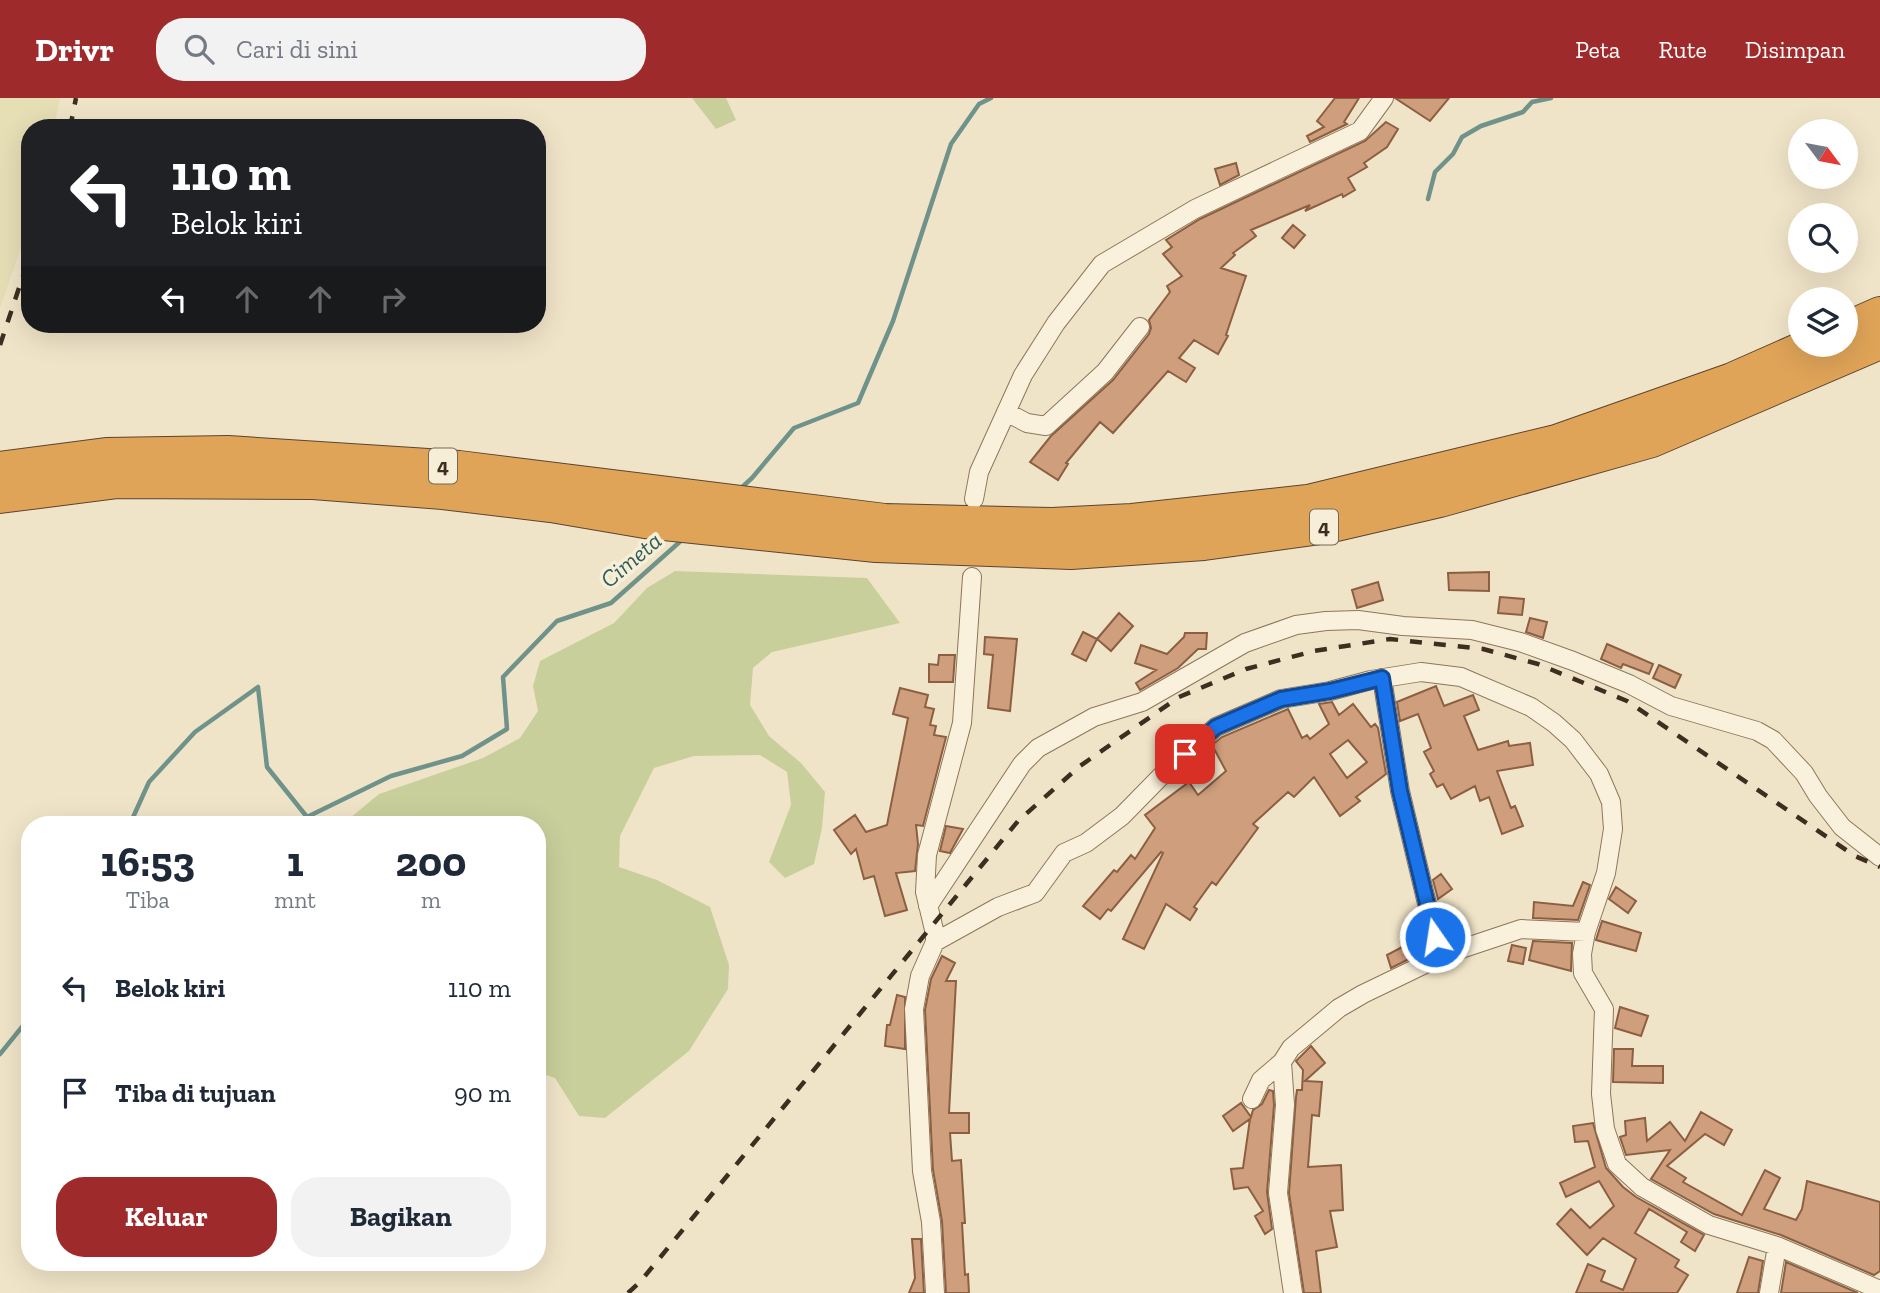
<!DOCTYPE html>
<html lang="id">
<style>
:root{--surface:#fff;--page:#f2f2f3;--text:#1f2937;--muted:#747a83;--accent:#9e2a2b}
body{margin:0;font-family:"Zilla Slab",serif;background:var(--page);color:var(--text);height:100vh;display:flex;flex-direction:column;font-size:26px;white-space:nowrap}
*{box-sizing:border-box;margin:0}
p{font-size:23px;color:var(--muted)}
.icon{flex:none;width:38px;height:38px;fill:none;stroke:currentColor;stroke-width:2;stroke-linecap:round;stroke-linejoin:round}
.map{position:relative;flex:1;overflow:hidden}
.details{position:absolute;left:21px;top:718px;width:525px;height:455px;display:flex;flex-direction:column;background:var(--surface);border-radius:28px;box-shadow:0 7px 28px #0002}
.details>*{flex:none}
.banner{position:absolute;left:21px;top:21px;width:525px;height:214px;border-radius:28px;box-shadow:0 7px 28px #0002;background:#202124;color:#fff;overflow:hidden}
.needle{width:46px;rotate:122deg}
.controls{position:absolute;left:1788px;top:21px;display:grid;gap:14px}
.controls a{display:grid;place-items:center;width:70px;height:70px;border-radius:50%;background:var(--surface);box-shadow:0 7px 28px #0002;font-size:35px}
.pin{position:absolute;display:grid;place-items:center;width:60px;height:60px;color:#fff;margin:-30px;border-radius:14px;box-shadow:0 4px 10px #0006}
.me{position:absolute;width:77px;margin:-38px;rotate:347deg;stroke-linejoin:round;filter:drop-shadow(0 0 5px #0008)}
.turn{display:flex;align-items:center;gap:24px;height:147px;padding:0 35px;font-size:32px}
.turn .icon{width:91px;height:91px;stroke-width:2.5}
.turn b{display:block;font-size:49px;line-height:60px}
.lanes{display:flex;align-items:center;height:66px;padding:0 35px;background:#0003;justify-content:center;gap:35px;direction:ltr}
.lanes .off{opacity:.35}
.eta{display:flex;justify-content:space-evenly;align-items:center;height:119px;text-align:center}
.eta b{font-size:42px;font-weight:800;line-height:49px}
.primary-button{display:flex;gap:14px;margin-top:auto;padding:14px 35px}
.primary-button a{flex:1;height:80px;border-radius:28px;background:var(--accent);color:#fff;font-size:28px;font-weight:800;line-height:80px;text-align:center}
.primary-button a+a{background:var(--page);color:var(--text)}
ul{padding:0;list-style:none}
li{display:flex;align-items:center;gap:21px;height:105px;padding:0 35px}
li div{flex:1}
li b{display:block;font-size:26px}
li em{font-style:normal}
header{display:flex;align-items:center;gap:42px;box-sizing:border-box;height:98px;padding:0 35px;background:var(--accent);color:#fff}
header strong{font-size:33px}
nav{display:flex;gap:38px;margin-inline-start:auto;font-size:24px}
.search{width:490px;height:63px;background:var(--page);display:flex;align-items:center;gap:18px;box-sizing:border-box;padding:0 24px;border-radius:28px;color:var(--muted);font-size:26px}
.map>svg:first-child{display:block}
.farmland{fill:#e6deb5}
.green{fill:#c9cf9b}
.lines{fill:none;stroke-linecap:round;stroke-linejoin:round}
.stream{stroke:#6f938a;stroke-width:4.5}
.building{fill:#cf9f7d;stroke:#8d5f41;stroke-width:2;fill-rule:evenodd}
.street-casing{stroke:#8d765c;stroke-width:20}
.highway-casing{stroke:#5b4430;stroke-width:34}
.street{stroke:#faf1dc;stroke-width:18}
.highway{stroke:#e0a458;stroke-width:32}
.rail{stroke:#3d2e20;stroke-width:4.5;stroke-dasharray:12 12;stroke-linecap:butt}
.route-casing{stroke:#114b97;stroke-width:18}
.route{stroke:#1a73e8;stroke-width:12}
.labels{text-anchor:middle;stroke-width:7;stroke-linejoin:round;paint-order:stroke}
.shield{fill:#f7eed8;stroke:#756857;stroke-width:2}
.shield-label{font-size:21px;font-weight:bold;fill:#3d2e20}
.water-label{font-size:24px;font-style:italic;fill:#2f5d5a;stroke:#f7eed8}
</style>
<header>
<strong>Drivr</strong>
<div class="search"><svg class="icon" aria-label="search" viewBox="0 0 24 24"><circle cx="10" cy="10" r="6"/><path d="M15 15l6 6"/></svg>Cari di sini</div>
<nav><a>Peta</a><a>Rute</a><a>Disimpan</a></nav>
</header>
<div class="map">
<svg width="1880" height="1195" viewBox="0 0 1880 1195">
<rect width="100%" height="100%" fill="#f0e4c8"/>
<path class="farmland" d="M0,0H60L54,30H30V124L0,210Z"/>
<path class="green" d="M692,0H726L736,22L716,31Z
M675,473L867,480L900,525L772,554L753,570L750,607L769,638L801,665L825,694L822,730L814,766L785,780L769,764L791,707L787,674L760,657L694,658L654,670L620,738L619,769L657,782L710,809L729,867L728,891L689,953L605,1020L579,1018L555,980L537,974V726H351L350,720L379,696L483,660L520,640L538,613L533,588L540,563L614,525L647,490Z"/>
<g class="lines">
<path class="stream" d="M1428,101L1435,74L1453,56L1462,39L1481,28L1523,14L1532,4L1551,0
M740,391L752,380L794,330L858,305L893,223L951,46L979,6L991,0
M130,726L149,684L195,634L258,589L267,669L307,719L391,678L462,658L507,631L503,579L557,523L611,505L683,441
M0,956L30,919"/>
</g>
<path class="building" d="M1335,0H1359L1344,24L1347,26L1310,44L1307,38L1324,29L1317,23Z
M1395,0H1449L1430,23Z
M1386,24L1398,31L1387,49L1364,65L1367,69L1348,80L1355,92L1343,99L1342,96L1305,113L1310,107L1251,132L1256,138L1233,155L1235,157L1221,170L1246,178L1226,237L1228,238L1218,256L1194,242L1179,260L1195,270L1186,284L1168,273L1113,335L1100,324L1066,365L1068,366L1058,382L1030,364L1051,338L1113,282L1149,236L1151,230L1149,222L1170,194L1167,188L1182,178L1163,156L1172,149L1166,142L1200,121L1365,43Z
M1236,65L1239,77L1220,87L1215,71Z
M1293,127L1305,137L1294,150L1282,140Z
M1489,474V493L1449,492L1448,475Z
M1378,484L1383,502L1357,510L1352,492Z
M1500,499L1524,501L1522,517L1498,515Z
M1119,515L1133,528L1111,553L1097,541Z
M1530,520L1547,524L1543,540L1526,534Z
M1083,534L1097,541L1086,563L1072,556Z
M1185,535H1207L1206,551H1198L1178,570L1140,592L1136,585L1156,572L1135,565L1141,547L1167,556L1184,539Z
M985,539L1017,541L1010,613L988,610L993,557L984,556Z
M1607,546L1653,566L1649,576L1623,566L1621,570L1601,561Z
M939,557H955L953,584H929V566L938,567Z
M1659,567L1681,577L1675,590L1653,580Z
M1436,588L1444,608L1473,597L1479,612L1464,618L1478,652L1508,643L1509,648L1530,645L1533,667L1497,673L1511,710L1515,708L1523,728L1502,736L1489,699L1480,703L1475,688L1451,701L1443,686L1437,689L1430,676L1434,673L1424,654L1431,650L1418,616L1400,623L1397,604Z
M900,590L928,597L925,609L934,611L930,627L936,628L934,637L946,639L923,728L916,727L918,746L915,773L896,775L907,812L885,818L874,778L864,781L856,751L851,756L834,732L855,717L866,734L887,727L908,620L893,616Z
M1332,604L1339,617L1353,606L1371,629L1375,626L1378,630L1386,676L1356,699L1360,703L1340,718L1314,679L1294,699L1288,694L1253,726L1258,730L1216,787L1212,784L1194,809L1197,811L1190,822L1166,806L1144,851L1123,841L1163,755L1161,754L1111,813L1108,811L1100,821L1083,808L1114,772L1117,774L1131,757L1135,761L1155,730L1145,717L1189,684L1198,697L1226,673L1212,647L1222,639L1288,611L1302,640L1307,637L1310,641L1329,626L1319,606ZM1348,642L1367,664L1347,680L1330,656Z
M946,728L963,731L950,755L940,753Z
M1441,776L1452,791L1438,801L1433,782Z
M1583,784L1590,787L1578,822L1533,820L1534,804L1573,808Z
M1616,789L1636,803L1628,815L1609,801Z
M1602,823L1641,835L1636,853L1596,842Z
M1423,838L1429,851L1391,870L1387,857Z
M1533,843L1572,845L1571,873L1529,862Z
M1512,847L1526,850L1523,866L1508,863Z
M942,858L955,865L946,883H956L949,1015H969V1035H950L952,1063L961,1062L965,1125H962L965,1177L968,1176L969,1195H946L942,1123L933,1072L925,912L931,881Z
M897,897L905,899V951L885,948L887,927H890Z
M1620,909L1648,918L1641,938L1615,930Z
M1311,948L1325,965L1305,983L1322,984L1319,1018L1312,1017L1308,1069L1341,1067L1343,1112L1330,1113L1337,1149L1316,1153L1321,1195H1304L1289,1095L1296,999L1297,992H1302L1303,972L1296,963Z
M1614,951H1633L1632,968H1663V985L1613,984Z
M1269,992L1273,993L1274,1007L1267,1094L1272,1131L1265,1136L1255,1118L1263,1113L1248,1089L1234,1091L1231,1071L1243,1070L1250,1021L1233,1033L1223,1018L1241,1005L1251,1019L1253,1012L1262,1006Z
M1701,1014L1732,1032L1724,1047L1705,1036L1667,1068L1686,1080L1683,1084L1742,1117L1765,1072L1780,1080L1764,1111L1796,1122L1802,1111L1807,1083L1880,1104V1173L1874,1177L1781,1137L1714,1116L1651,1081L1670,1052L1626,1057L1620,1039L1626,1037L1625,1023L1645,1020L1647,1043L1670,1024L1685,1043Z
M1593,1025L1606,1070L1623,1089L1636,1099L1704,1137L1695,1153L1681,1144L1687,1134L1649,1111L1635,1135L1679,1162L1675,1169L1688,1177L1677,1195H1576L1588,1166L1605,1173L1601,1183L1623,1192L1636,1161L1603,1140L1587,1157L1557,1126L1571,1111L1590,1130L1614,1108L1599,1083L1566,1099L1560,1085L1595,1069L1588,1043L1575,1044L1573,1028Z
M912,1141H921L924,1195H909L915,1180Z
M1749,1159L1763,1163L1758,1195H1737Z
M1786,1164L1858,1195H1781Z"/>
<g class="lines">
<g class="street-casing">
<path id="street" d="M1006,314L1027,325L1046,328L1105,274L1140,229
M974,401L979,374L1023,277L1056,225L1102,166L1195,111L1360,33L1384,0
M1382,580L1400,693L1435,839L1446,856
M928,808L1022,666L1038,650L1094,619L1142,604L1245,545L1296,527L1326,523L1358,522L1403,528L1472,532L1520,544L1573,563L1629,586L1671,608L1757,633L1773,642L1804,675L1818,698L1842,729L1880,759
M935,844L998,809L1035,795L1064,755L1086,745L1122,718L1172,667L1216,629L1281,601L1330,593L1371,582L1421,574L1461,579L1531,609L1554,625L1573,642L1599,676L1611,704L1613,731L1606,775L1586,834L1582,856L1583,875L1604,911L1601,996L1605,1031L1617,1066L1642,1089L1709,1127L1777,1148L1880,1192
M1252,1001L1261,982L1282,964
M935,1195L931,1124L922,1073L914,911L920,878L935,844V836L925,794L927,757L962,625L972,479
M1293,1195L1278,1095L1285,1007L1282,964L1291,950L1339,910L1363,896L1446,856L1521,831L1586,834
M1769,1195L1777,1148"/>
</g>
<g class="highway-casing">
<path id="highway" d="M1846,230L1880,215
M0,370L106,356L228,354L459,369L885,422L1052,426L1132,422L1308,403L1556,343L1732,281L1809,247
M0,399L118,384L313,385L443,395L551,408L645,424L876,448L1071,455L1204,446L1328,429L1440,403L1652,343L1880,245"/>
</g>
<use href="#street" class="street"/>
<use href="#highway" class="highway"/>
<path class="rail" d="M70,30L76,0
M0,247L30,157
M628,1195L640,1184L1018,723L1080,668L1179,599L1246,571L1314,553L1390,541L1483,551L1538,566L1627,603L1855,758L1880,769"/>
</g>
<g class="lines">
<g class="route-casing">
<path id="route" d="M1185,656L1216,629L1281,601L1330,593L1382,580L1400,693L1435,839"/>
</g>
<use href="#route" class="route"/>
</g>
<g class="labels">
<g class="shield">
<rect x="429" y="350.5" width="28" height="35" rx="5"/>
<rect x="1310" y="411.5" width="28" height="35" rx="5"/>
</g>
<g class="shield-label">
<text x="443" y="375">4</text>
<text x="1324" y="436">4</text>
</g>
<g class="water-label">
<text transform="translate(631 462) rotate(-40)" y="8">Cimeta</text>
</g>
</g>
</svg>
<div class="controls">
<a><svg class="needle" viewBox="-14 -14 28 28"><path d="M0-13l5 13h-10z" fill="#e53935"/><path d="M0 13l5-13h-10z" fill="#747a83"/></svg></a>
<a><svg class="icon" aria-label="search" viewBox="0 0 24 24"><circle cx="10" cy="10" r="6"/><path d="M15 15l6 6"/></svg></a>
<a><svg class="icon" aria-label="layers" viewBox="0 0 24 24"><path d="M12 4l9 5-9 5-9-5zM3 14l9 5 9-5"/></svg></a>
</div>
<div class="pin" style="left:1185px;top:656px;background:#d93025"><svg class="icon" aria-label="arrive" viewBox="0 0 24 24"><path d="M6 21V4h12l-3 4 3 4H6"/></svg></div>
<svg class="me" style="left:1435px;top:839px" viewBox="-20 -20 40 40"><circle r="17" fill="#1a73e8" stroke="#fff" stroke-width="3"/><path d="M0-11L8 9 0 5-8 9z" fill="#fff"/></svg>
<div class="banner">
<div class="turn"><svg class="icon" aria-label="left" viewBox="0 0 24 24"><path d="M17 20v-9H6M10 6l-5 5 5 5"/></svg><div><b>110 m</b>Belok kiri</div></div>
<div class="lanes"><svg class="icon" aria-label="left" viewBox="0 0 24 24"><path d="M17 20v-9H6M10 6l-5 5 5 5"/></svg><svg class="icon off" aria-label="ahead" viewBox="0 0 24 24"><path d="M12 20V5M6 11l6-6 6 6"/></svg><svg class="icon off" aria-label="ahead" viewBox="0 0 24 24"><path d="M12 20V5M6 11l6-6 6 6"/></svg><svg class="icon off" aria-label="right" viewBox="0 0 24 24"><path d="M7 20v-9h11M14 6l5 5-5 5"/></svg></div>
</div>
<section class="details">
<div class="eta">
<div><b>16:53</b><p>Tiba</p></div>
<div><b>1</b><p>mnt</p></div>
<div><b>200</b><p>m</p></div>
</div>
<ul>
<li><svg class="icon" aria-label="left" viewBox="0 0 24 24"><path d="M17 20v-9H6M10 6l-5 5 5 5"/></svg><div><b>Belok kiri</b></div><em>110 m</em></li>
<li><svg class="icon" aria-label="arrive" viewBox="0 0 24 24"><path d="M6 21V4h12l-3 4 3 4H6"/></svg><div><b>Tiba di tujuan</b></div><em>90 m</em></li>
</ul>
<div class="primary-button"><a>Keluar</a><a>Bagikan</a></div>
</section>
</div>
